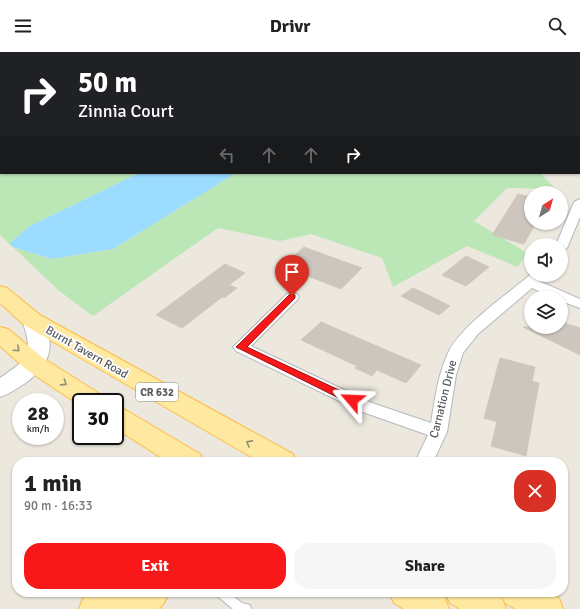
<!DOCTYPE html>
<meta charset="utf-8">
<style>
:root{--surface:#fff;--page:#f6f6f6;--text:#222;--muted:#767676;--accent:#f81819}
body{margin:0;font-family:Signika,sans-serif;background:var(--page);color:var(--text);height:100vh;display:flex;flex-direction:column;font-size:15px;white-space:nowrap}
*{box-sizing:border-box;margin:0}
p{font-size:13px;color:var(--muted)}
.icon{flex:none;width:22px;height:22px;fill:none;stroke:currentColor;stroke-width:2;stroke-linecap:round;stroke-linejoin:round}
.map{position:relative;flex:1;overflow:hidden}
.side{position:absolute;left:12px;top:405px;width:556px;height:140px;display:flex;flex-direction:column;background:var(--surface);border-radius:16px;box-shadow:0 1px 3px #0004}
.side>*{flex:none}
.banner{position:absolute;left:0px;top:0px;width:580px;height:122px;box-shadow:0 1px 3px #0004;background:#202124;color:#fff;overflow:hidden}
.needle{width:26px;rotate:37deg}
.tools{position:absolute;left:524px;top:134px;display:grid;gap:8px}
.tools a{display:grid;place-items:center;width:44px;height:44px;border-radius:50%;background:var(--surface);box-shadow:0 1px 3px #0004;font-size:20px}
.speed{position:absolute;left:12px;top:341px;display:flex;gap:8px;font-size:20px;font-weight:700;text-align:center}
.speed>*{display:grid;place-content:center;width:52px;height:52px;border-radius:50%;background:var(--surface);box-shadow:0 1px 3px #0004;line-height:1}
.speed small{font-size:10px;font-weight:400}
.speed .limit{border:2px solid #111;border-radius:6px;background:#fff;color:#111}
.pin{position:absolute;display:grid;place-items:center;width:34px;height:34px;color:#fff;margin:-41px -17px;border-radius:50% 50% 50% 0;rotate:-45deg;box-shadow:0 0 4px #0007}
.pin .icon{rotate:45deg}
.me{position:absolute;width:44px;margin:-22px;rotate:296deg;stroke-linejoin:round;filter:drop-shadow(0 0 3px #0008)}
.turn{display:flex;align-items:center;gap:14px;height:84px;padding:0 12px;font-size:18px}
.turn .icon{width:52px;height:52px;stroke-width:2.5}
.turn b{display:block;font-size:28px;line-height:34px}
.lanes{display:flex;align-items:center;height:38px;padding:0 12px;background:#0003;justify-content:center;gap:20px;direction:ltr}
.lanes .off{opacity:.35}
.round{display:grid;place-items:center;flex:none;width:42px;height:42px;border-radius:16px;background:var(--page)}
.head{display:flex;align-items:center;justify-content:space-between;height:68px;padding:0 12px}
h1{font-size:24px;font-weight:700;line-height:30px}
.primary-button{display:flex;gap:8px;margin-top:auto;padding:8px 12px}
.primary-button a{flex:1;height:46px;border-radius:16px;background:var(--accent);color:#fff;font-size:16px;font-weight:700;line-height:46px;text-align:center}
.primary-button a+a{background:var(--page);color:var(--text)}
header{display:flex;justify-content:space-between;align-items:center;height:52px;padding:0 12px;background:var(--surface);font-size:18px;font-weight:700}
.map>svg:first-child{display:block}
.green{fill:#bbe7b7}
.water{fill:#9bdcff}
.building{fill:#ccc6bf;stroke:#d1c9bc}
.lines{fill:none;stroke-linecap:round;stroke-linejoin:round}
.lane-casing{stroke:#b4b8bd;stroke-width:2}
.street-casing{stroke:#b4b8bd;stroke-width:2}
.secondary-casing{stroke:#b4b9bf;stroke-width:2}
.primary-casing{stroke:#febb45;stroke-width:2}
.lane{fill:#fff;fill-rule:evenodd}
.street{fill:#fff;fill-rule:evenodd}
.secondary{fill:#fff;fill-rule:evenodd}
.primary{fill:#ffe8a0;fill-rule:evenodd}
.oneway{stroke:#928d77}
.route{fill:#f81819;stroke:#a11010}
.labels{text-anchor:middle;stroke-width:3.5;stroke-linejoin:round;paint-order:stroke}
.shield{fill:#fff;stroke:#898d90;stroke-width:1}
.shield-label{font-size:11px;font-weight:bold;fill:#575c61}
.street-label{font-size:12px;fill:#575c61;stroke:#fff}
</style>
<header><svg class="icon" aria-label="menu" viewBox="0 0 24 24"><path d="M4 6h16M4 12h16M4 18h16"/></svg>Drivr<svg class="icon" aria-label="search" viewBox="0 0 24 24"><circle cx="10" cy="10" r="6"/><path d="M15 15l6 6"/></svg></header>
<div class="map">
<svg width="580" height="557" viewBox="0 0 580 557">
<rect width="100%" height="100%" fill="#ece8de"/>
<path class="green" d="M0,93L1,121H139L30,174L9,192L0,183Z
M236,121H540L556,137L507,136L474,169L527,201L518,215L467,194L393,235L382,206L311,182L280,189L218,176L93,264L58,238L13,195L51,207L113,197Z"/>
<path class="water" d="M139,121H236L113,197L51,207L13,195L9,192L30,174Z"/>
<path class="building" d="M518,142L531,145V171L535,172L524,192L492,183Z
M304,195L345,210L362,216L341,237L282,214Z
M466,204L489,215L466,234L442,223Z
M225,212L245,221L229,233L237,236L224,246L222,245L182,276L156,263Z
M413,236L424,241L450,254L439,263L401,244Z
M321,270L421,313L406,331L377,318L372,324L355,316L357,314L301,288Z
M561,270L580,276V303L523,275H561Z
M500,306L535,315L532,329L539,331L526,404L491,394L497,370L484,366Z"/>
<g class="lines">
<g class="lane-casing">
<path id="lane" d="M215,540H228L242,551L250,553L251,557H233L216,543Z"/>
</g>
<g class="street-casing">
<path id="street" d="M25,0H33L34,1H26Z
M209,0H220L221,1H210Z
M562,0H570V1H562Z
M0,24H1V30H0Z
M580,147V165L567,196L561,200V193H556L574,150Z
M531,222L545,223L539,229L580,247V256L561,249V245H552L532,236L478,282L463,301L456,323L447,380L433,410H415L428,383L360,359L236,299L233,295L287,242H297L299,245L297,248L251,294L372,351L431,371C435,347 438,321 449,299C462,273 508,242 531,222Z"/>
</g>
<g class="secondary-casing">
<path id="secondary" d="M32,261L39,263C58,292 51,313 24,332C16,337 9,342 0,345V326C29,306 34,303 22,268L25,263Z"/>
</g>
<g class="primary-casing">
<path id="primary" d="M0,234L7,236L40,263L293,402L297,410H260L24,273L0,251Z
M0,275L8,277L43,306L103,344L106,350H81V354L27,318L0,294Z
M115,355L124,357L200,402L204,410H168L115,376Z
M94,540H169L164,551L159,557H79L83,546Z
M389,540H434L445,546L449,557H404L394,551Z
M445,540H491L502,546L506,557H460L450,551Z
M500,540H547L559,546L563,557H516L505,551Z"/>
</g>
<use href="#lane" class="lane"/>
<use href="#street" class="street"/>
<use href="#secondary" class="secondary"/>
<use href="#primary" class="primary"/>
</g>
<defs><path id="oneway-chevron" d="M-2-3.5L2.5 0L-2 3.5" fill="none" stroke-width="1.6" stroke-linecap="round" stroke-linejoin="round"/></defs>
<g class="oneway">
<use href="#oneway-chevron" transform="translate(17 297) rotate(42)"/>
<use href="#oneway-chevron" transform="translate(64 331) rotate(33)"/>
<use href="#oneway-chevron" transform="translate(249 391) rotate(-151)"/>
</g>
<path class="route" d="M292,242L295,243V246L247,295L356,346L358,348L356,351H349L236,295L289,243Z"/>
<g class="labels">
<rect class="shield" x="136" y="331" width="42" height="18" rx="3"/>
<g class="shield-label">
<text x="157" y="344">CR 632</text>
</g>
<g class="street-label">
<text transform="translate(87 300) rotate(30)" y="4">Burnt Tavern Road</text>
<text transform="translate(443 347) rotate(-76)" y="4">Carnation Drive</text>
</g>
</g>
</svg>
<div class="tools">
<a><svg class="needle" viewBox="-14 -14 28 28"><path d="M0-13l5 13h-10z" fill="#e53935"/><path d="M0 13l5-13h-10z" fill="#767676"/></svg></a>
<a><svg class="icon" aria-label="sound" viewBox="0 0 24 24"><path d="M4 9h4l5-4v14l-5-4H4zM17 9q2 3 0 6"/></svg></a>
<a><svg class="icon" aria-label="layers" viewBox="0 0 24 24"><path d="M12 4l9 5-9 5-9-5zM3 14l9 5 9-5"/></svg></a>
</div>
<div class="speed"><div>28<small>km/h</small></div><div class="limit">30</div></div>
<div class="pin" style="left:292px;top:244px;background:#d93025"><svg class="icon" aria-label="arrive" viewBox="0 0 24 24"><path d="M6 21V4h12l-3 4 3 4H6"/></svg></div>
<svg class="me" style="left:352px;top:348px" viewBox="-20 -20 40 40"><path d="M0-17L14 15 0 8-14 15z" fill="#f81819" stroke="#fff" stroke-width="4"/></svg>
<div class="banner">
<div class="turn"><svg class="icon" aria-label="right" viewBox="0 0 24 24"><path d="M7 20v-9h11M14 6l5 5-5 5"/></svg><div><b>50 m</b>Zinnia Court</div></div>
<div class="lanes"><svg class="icon off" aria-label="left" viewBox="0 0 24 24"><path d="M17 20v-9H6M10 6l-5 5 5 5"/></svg><svg class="icon off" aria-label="ahead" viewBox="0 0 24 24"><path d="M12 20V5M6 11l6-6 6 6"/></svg><svg class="icon off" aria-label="ahead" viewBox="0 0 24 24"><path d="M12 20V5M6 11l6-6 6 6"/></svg><svg class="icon" aria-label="right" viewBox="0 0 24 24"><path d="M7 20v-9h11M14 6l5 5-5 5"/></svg></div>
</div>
<section class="side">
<div class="head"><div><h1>1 min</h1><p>90 m · 16:33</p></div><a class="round" style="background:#d93025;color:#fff"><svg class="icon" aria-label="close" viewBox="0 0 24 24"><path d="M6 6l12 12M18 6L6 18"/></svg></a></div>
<div class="primary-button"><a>Exit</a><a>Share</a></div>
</section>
</div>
